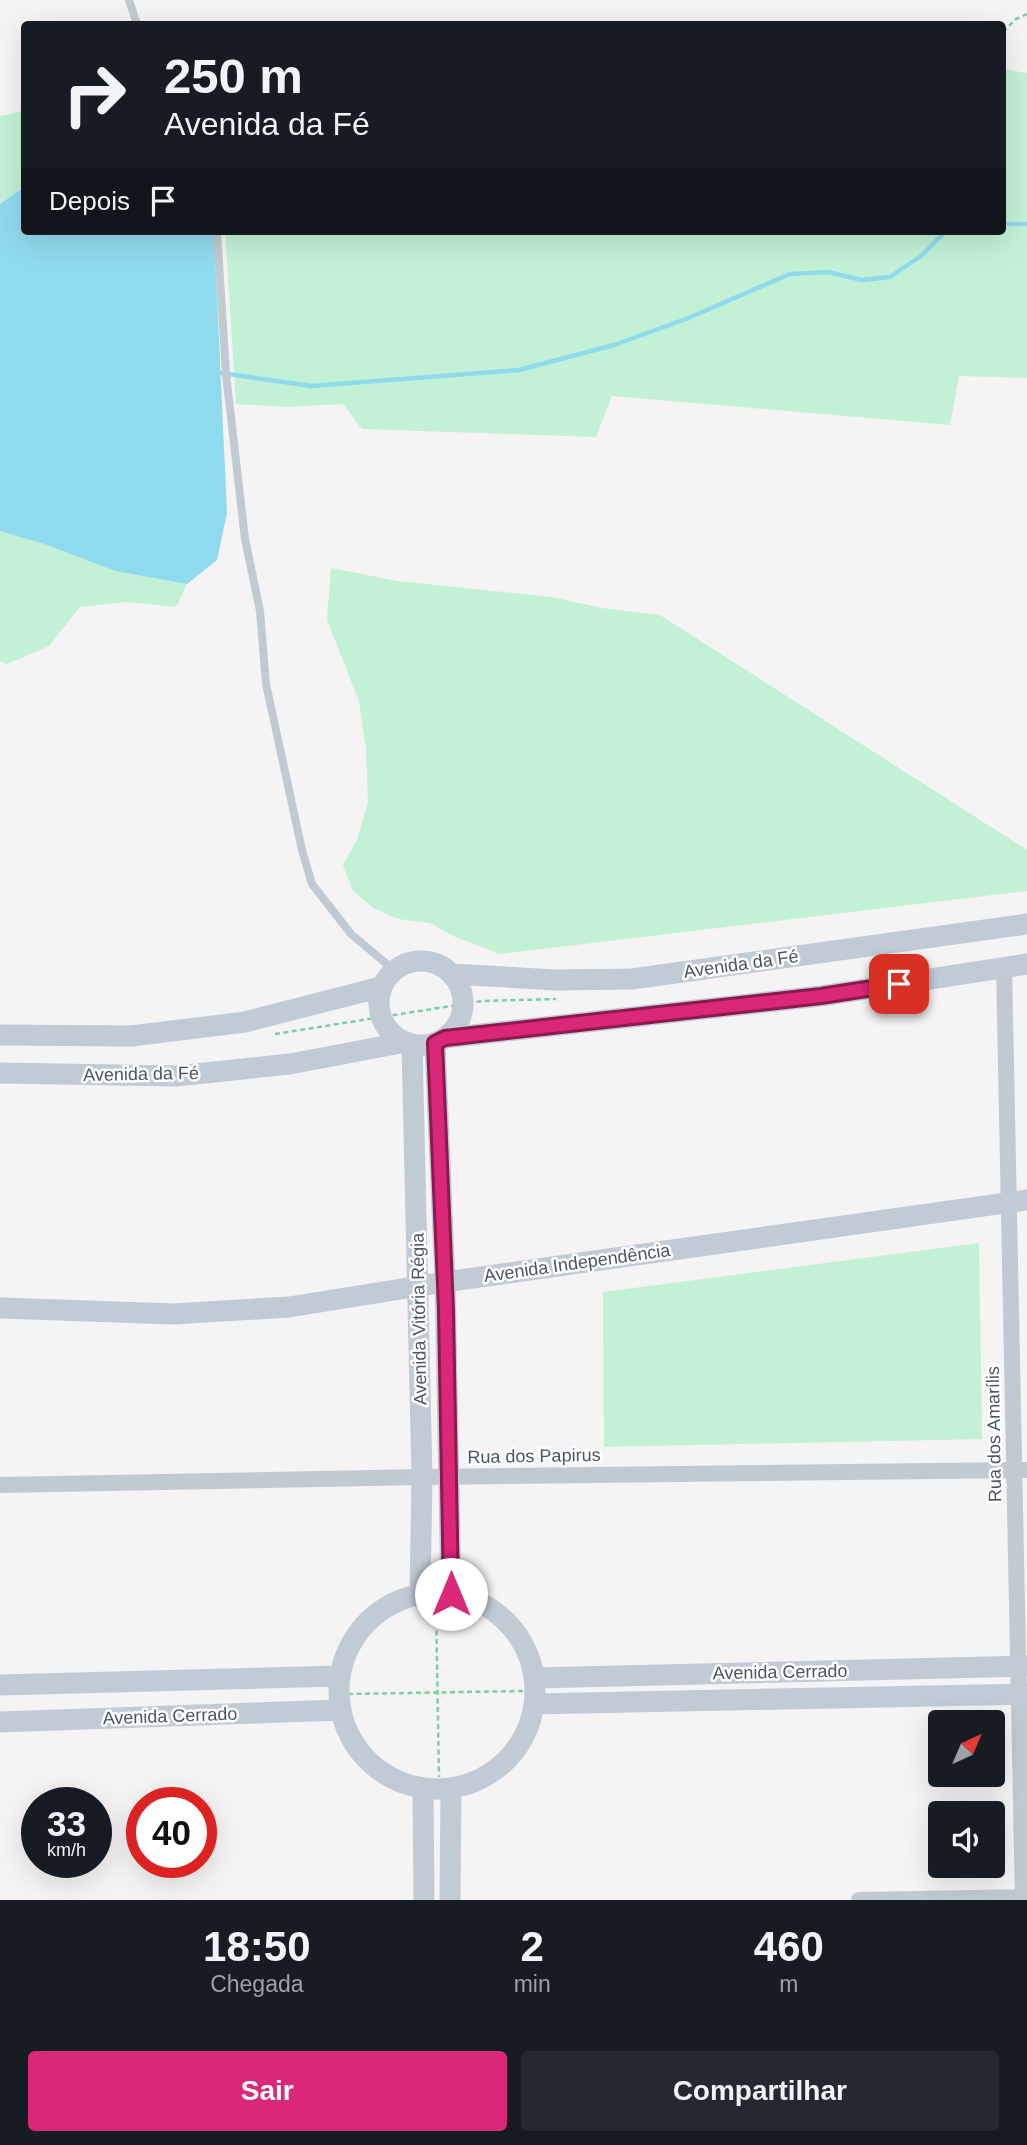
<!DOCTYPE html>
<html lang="pt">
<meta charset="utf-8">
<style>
:root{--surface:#171b24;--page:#242831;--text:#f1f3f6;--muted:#9ea1a6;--accent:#db2777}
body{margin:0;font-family:Helvetica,sans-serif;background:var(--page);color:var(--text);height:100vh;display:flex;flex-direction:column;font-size:26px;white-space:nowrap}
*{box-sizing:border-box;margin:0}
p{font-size:23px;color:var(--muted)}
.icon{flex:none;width:38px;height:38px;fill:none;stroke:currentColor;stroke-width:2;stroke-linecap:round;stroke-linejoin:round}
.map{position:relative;height:1900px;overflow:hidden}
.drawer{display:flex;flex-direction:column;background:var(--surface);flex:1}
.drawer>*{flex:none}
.top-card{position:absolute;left:21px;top:21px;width:985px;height:214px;border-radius:7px;box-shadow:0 7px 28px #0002;background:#171b24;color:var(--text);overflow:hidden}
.needle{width:46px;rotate:44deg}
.controls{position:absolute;left:928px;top:1710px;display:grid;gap:14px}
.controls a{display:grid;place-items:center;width:77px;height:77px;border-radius:7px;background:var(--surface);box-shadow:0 7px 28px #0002;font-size:35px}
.speed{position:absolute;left:21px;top:1787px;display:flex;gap:14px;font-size:35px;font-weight:700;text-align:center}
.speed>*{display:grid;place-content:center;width:91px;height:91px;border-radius:50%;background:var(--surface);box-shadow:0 7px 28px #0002;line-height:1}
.speed small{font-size:18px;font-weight:400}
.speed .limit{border:10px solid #d22;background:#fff;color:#111}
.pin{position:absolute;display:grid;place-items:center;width:60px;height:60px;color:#fff;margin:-30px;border-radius:14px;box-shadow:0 4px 10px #0006}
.me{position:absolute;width:77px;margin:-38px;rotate:0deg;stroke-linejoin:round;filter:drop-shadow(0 0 5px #0008)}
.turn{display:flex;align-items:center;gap:24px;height:147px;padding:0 28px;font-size:32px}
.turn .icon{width:91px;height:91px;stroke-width:2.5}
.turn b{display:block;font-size:49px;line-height:60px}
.then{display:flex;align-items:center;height:66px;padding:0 28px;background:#0003;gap:14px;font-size:26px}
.eta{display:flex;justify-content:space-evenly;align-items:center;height:119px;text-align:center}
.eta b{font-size:42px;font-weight:700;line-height:49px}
.primary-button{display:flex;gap:14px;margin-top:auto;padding:14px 28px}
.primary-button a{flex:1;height:80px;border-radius:7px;background:var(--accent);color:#fff;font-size:28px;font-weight:700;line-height:80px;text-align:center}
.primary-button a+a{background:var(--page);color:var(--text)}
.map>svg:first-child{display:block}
.green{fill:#c3f1d5}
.water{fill:#90daee}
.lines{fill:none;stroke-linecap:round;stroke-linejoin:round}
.stream{stroke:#90daee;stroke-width:4.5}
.path{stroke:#7ad0a6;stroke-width:2.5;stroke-dasharray:5 3.5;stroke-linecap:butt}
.lane{stroke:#c1cad2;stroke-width:8}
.street{stroke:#c1cad2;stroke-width:16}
.secondary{stroke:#c1cbd6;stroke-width:21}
.route-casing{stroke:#8e194d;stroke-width:18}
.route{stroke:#db2777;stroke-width:12}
.labels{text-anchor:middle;stroke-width:5;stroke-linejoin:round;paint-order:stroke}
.street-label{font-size:18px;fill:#4a5661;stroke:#fff}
</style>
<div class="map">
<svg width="1027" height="1900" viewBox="0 0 1027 1900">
<rect width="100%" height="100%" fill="#f5f3f3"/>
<path class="green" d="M1003,69L1027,73V378L959,376L950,425L612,396L596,437L362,429L343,404L287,407L236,404L225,231H1003Z
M24,111V187L0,204V116Z
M0,531L47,545L115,571L187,584L176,607L127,602L80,607L49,646L7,664L0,661Z
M331,568L397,581L552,597L602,608L660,615L1027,850V891L500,954L453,936L430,923L398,919L373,908L353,891L343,865L357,840L368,802L366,749L359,701L327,620Z
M979,1243L982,1439L604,1447L603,1292Z"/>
<path class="water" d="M24,187V231H214L227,513L217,560L187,584L115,571L47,545L0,531V204Z"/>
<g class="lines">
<path class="stream" d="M1003,224H1027
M221,373L311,386L519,370L614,345L686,319L790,274L828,272L862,280L890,277L921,256L946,231"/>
<path class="path" d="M1003,32L1016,19L1027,14
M275,1034L482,1001L556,999
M436,1605L439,1777
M348,1694L523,1691"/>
<path class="lane" d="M129,0L137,24
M217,231L226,374L245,539L260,611L266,684L302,850L312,884L351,934L394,970"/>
<path class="street" d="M1004,967L1023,1900
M0,1485L422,1477L1027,1470
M859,1900L1027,1897"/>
<path class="secondary" d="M379 1003a42 42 0 1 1 84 0a42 42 0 1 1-84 0Z
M453,974L555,980L632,979L1027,924
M0,1035L131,1036L245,1022L381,987
M445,1038L821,996L1027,964
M435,1043L445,1282L451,1594
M412,1044L422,1477L420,1595
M0,1073L176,1076L290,1064L406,1042
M0,1308L174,1314L289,1307L445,1282L1027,1200
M339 1691a98 98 0 1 1 196 0a98 98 0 1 1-196 0Z
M534,1678L1027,1666
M0,1685L339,1676
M534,1704L1027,1694
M0,1722L340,1710
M423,1788L424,1900
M450,1900L451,1788"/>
</g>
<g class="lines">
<g class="route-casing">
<path id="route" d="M451,1594L446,1310L435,1043L445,1038L821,996L899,984"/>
</g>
<use href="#route" class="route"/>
</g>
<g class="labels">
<g class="street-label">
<text transform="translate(741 964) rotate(-8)" y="6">Avenida da Fé</text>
<text transform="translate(141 1074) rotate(-1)" y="6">Avenida da Fé</text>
<text transform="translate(577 1263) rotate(-8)" y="6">Avenida Independência</text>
<text transform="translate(419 1319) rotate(-91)" y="6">Avenida Vitória Régia</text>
<text transform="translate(994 1434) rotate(-91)" y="6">Rua dos Amarílis</text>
<text transform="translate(534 1456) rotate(-1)" y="6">Rua dos Papirus</text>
<text transform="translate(780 1672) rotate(-1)" y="6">Avenida Cerrado</text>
<text transform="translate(170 1716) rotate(-2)" y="6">Avenida Cerrado</text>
</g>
</g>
</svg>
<div class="controls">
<a><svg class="needle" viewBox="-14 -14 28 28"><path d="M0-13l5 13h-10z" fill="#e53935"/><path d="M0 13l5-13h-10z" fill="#9ea1a6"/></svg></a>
<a><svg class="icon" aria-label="sound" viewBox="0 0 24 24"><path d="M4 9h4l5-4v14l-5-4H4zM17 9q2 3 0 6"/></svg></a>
</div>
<div class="speed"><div>33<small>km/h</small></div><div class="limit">40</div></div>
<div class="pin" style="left:899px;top:984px;background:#d93025"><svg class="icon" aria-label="arrive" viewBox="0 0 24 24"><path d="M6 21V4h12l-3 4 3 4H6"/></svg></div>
<svg class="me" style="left:451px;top:1594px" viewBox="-20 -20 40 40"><circle r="19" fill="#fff"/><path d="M0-13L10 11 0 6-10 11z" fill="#db2777"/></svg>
<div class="top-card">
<div class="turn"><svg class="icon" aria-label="right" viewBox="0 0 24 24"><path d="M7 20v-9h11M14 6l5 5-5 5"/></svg><div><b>250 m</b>Avenida da Fé</div></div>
<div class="then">Depois<svg class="icon" aria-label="arrive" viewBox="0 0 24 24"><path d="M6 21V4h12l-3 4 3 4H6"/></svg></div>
</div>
</div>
<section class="drawer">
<div class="eta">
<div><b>18:50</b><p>Chegada</p></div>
<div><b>2</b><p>min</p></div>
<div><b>460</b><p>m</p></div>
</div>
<div class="primary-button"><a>Sair</a><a>Compartilhar</a></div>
</section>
